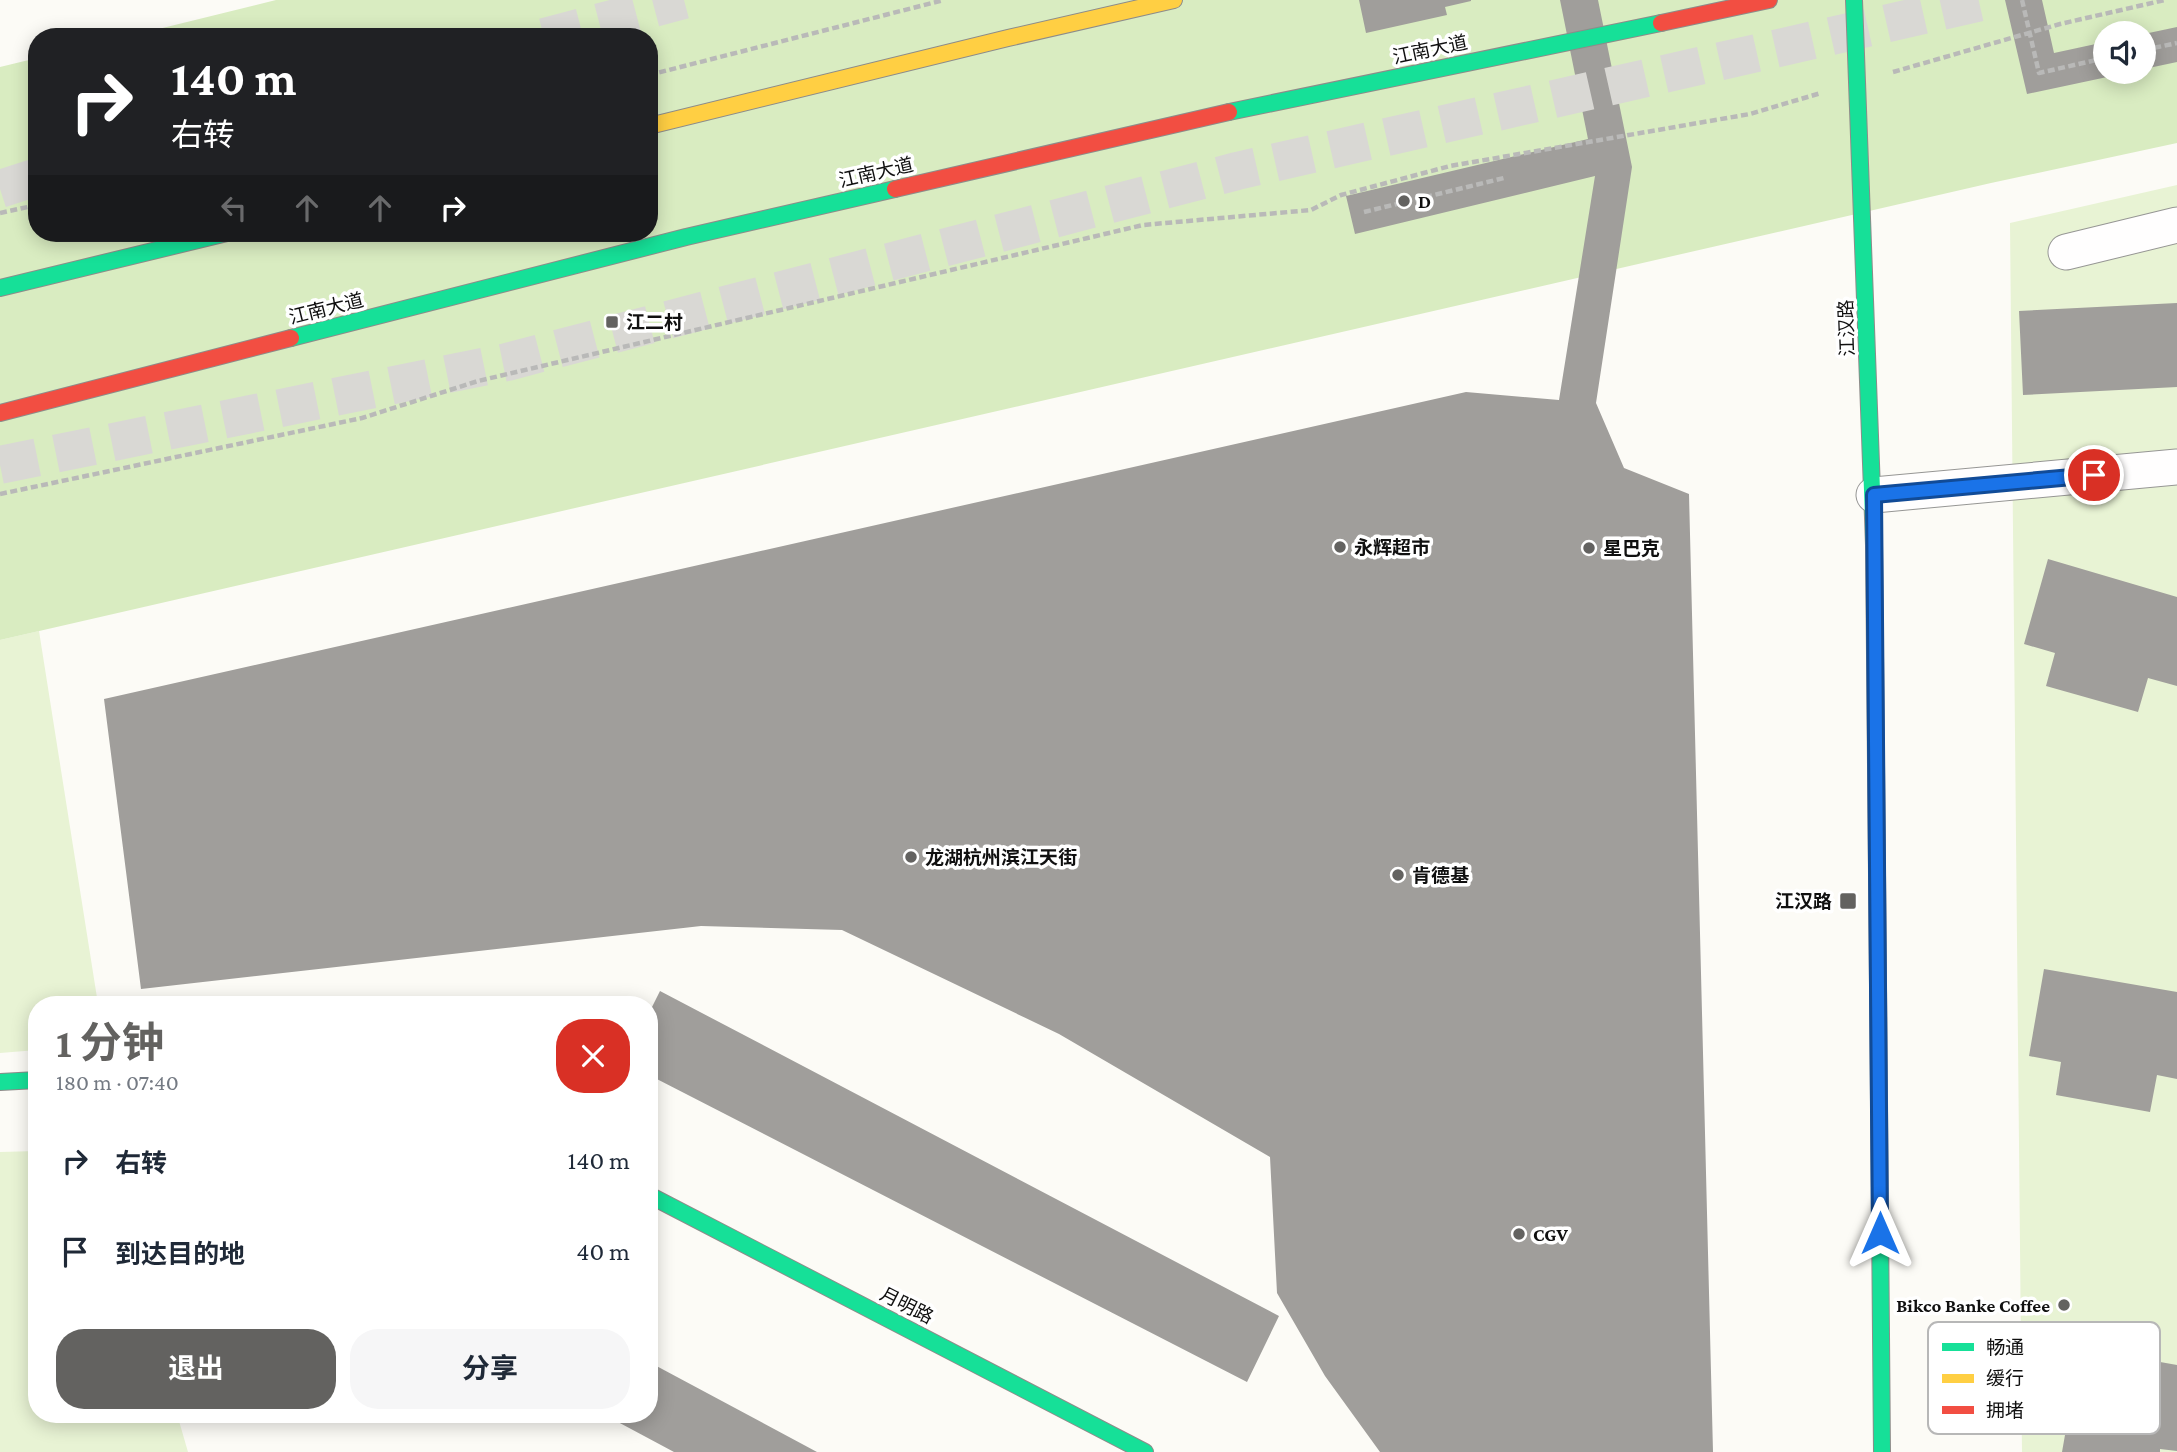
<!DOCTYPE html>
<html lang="zh">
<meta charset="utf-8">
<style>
:root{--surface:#fff;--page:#f6f6f7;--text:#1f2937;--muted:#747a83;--accent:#636260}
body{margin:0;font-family:"Crimson Pro","Noto Sans SC",serif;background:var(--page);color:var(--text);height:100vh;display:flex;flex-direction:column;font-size:26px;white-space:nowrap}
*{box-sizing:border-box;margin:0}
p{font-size:23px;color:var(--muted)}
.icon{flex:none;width:38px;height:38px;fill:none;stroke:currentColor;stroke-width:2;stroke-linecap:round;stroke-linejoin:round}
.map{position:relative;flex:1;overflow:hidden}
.side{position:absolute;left:28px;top:996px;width:630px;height:427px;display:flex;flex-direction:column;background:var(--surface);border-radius:28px;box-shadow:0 4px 18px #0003}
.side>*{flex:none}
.banner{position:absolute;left:28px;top:28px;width:630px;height:214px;border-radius:28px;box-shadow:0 4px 18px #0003;background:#202124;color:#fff;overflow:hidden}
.controls{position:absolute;left:2093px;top:21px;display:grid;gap:14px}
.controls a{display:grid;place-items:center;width:63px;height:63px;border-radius:50%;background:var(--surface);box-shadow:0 4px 18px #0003;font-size:35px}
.pin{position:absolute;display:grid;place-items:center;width:60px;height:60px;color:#fff;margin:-30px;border:4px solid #fff;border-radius:50%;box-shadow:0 2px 7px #0007}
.me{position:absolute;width:77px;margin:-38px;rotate:0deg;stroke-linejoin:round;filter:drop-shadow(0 0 5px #0008)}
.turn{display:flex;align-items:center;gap:24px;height:147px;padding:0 28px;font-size:32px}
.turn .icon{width:91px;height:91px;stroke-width:2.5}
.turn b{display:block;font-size:49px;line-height:60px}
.lanes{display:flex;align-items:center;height:66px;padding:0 28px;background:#0003;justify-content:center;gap:35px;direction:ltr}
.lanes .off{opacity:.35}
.round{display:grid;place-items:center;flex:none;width:74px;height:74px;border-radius:28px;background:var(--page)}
.headline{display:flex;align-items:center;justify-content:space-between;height:119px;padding:0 28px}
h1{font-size:42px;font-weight:700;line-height:52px;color:var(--accent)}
.action{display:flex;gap:14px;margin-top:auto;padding:14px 28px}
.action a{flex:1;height:80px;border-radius:28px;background:var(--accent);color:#fff;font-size:28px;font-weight:700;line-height:80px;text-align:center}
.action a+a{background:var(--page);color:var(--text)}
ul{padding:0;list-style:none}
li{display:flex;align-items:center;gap:21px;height:91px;padding:0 28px}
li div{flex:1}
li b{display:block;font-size:26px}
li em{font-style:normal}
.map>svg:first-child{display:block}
.green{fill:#e8f3d4}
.forest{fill:#d9ecc1;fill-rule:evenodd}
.building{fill:#a09e9b}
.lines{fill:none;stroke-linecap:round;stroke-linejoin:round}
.highway-tunnel{stroke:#d9d8d4;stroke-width:38;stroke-dasharray:38 19;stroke-linecap:butt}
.street-casing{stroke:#969694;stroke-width:37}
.fast-casing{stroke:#8d8c8a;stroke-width:18}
.slow-casing{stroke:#8d8c8a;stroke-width:18}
.jam-casing{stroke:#8d8c8a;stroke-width:18}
.path{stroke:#b9b9b8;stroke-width:4.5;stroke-dasharray:7 3.5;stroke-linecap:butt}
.street{stroke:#fffefe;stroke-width:35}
.fast{stroke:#16e098;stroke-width:16}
.slow{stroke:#ffcf43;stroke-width:16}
.jam{stroke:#f24e42;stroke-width:16}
.route-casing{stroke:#114b97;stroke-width:18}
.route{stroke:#1a73e8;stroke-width:12}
.poi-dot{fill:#636260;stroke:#fff;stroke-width:2.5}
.labels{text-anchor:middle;stroke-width:7;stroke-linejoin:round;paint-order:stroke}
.street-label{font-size:19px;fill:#101010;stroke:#fff}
.poi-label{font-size:19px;font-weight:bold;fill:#101010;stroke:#fff;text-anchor:start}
.key{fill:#fff;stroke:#b7b7b7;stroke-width:2}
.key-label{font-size:19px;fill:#101010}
</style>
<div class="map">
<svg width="2177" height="1452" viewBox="0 0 2177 1452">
<rect width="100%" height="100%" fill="#fcfbf6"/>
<path class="green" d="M2177,185V1452H2022L2010,223Z
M39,631L98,1004H37V1050L0,1053V640Z
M37,1151V1414H177L188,1452H0V1152Z"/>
<path class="forest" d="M276,0H2177V143L1991,183L0,640V67L37,58V233H649V37H126ZM2105,33H2144V72H2105Z"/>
<path class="building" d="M1359,0H1471V1L1445,7L1447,15L1366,33Z
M1560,0H1598L1632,167L1596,403L1624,468L1689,494L1713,1452H1380L1325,1376L1277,1293L1270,1157L1059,1034L842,930L701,926L141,989L104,699L1466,392L1559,400L1595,176L1355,234L1346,196L1588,139Z
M2005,0H2042L2054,53L2105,42V72L2126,73L2027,94Z
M2177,27V62L2144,69V34Z
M2177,303V387L2023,395L2019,311Z
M2048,559L2177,597V686L2148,678L2138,712L2046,686L2055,653L2024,644Z
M2044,969L2177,992V1079L2157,1075L2150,1112L2056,1095L2061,1062L2029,1056Z
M660,991L1279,1316L1247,1382L649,1075V1013Z
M2048,1342L2177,1365V1451L2160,1449V1452H2062L2065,1435L2033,1429Z
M649,1362L817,1452H674L603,1414H649Z"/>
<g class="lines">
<path class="highway-tunnel" d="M544,37L684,0
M0,189L37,177
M0,465L507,362L1237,171L1990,0"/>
<g class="street-casing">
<path id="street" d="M2066,252L2177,225
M1874,495L2177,467"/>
</g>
<g class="fast-casing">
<path id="fast" d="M1854,0L1874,545
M1229,112L1661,23
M0,288L227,233
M291,338L686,237L895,189
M1878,984L1882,1452
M0,1082L37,1080
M649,1195L1145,1452"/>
</g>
<g class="slow-casing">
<path id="slow" d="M649,126L1008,38L1174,0
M1874,545L1878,984"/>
</g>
<g class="jam-casing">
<path id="jam" d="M1661,23L1769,0
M895,189L1229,112
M0,413L291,338"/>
</g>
<path class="path" d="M2022,0L2039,73L2105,58
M2144,50L2177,43
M1893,72L2060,24L2165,0
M649,75L944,0
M1364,212L1504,178
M0,213L37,205
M0,494L362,418L478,381L1143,225L1311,210L1341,195L1450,166L1750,114L1821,93"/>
<use href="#street" class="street"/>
<use href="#fast" class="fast"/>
<use href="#slow" class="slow"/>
<use href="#jam" class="jam"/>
</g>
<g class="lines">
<g class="route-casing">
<path id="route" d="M1880,1233L1874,495L2094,475"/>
</g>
<use href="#route" class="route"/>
</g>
<g class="poi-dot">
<circle cx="1404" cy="201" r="7"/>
<rect x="605" y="315" width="14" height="14" rx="3.5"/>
<circle cx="1340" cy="547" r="7"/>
<circle cx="1589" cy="548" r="7"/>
<circle cx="911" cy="857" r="7"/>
<circle cx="1398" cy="875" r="7"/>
<rect x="1839" y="892" width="18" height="18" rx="3.5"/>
<circle cx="1519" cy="1234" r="7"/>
<circle cx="2064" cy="1305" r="7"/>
</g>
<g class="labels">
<g class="street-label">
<text transform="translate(1430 49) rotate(-12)" y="7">江南大道</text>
<text transform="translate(876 172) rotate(-13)" y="7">江南大道</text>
<text transform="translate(326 308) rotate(-14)" y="7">江南大道</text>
<text transform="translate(1846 328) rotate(-92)" y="7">江汉路</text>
<text transform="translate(907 1305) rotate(27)" y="7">月明路</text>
</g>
<g class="poi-label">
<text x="1418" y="208">D</text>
<text x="626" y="329">江二村</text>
<text x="1354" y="554">永辉超市</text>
<text x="1603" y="555">星巴克</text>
<text x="925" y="864">龙湖杭州滨江天街</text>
<text x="1412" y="882">肯德基</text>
<text x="1832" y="908" text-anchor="end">江汉路</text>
<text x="1533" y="1241">CGV</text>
<text x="2050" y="1312" text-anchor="end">Bikco Banke Coffee</text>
</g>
</g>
<rect x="1928" y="1322" width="232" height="112" rx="10" class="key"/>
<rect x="1942" y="1343" width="32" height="8" fill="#16e098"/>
<rect x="1942" y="1374" width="32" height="9" fill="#ffcf43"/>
<rect x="1942" y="1406" width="32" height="8" fill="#f24e42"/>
<g class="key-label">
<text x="1986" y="1354">畅通</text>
<text x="1986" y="1385">缓行</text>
<text x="1986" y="1417">拥堵</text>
</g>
</svg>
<div class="controls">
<a><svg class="icon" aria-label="sound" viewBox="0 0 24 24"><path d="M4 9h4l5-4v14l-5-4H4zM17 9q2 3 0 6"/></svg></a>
</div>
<div class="pin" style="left:2094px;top:475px;background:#d93025"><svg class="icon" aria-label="arrive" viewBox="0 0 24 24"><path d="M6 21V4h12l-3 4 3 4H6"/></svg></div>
<svg class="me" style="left:1880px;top:1233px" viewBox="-20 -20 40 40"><path d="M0-17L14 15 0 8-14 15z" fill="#1a73e8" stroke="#fff" stroke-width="4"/></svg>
<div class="banner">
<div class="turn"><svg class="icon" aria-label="right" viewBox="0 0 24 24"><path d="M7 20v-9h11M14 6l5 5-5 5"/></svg><div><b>140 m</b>右转</div></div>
<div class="lanes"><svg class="icon off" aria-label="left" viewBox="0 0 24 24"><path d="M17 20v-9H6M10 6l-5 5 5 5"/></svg><svg class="icon off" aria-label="ahead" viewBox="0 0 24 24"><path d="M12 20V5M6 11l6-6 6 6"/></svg><svg class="icon off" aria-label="ahead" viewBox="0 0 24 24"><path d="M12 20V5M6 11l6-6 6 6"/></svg><svg class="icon" aria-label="right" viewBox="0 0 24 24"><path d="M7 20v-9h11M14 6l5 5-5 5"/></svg></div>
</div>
<section class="side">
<div class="headline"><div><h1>1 分钟</h1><p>180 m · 07:40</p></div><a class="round" style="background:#d93025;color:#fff"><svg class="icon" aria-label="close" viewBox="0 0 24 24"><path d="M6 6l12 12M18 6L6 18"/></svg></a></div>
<ul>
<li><svg class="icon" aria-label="right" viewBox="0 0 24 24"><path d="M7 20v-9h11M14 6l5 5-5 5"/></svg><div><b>右转</b></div><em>140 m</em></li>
<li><svg class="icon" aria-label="arrive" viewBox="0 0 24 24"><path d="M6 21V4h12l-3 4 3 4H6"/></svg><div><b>到达目的地</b></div><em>40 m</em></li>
</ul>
<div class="action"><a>退出</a><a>分享</a></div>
</section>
</div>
